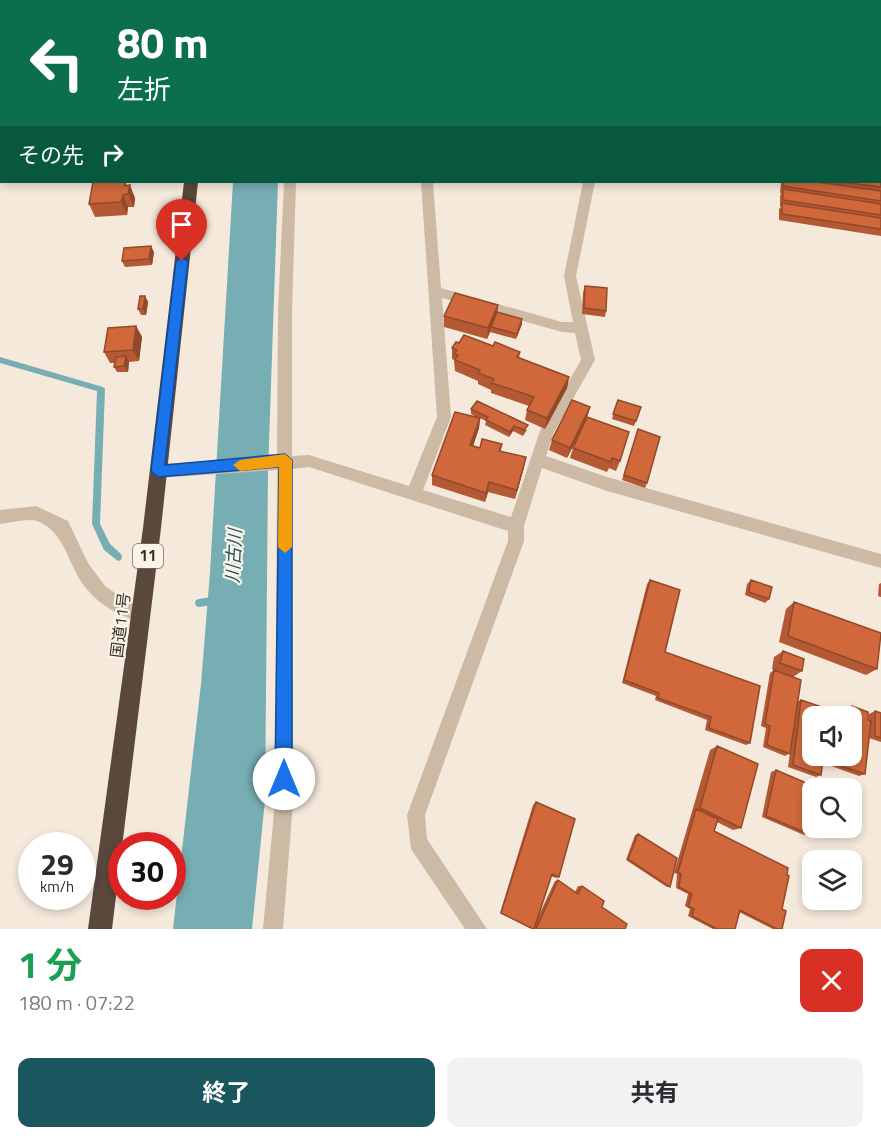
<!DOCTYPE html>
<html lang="ja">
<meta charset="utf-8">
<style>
:root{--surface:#fff;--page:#f2f2f3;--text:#2b2b33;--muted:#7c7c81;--accent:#19565e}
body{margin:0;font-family:"Titillium Web","Noto Sans JP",sans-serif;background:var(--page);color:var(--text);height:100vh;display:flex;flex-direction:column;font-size:22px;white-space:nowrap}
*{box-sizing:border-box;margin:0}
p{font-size:20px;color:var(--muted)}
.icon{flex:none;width:33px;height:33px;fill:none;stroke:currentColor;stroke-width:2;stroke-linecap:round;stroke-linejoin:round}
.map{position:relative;height:929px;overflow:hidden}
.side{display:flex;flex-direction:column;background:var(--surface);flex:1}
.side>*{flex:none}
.top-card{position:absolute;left:0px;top:0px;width:882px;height:183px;box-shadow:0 3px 9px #0003;background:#0b6e4f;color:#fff;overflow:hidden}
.buttons{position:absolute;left:802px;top:706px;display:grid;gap:12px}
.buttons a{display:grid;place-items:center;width:60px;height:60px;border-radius:12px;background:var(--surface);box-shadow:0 3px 9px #0003;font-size:30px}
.speed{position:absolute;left:18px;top:832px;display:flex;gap:12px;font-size:30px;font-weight:700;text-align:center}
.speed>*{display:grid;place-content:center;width:78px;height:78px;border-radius:50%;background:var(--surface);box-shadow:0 3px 9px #0003;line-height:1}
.speed small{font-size:15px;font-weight:400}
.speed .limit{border:9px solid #d22;background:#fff;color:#111}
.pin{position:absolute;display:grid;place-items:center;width:51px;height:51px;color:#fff;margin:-62px -26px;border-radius:50% 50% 50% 0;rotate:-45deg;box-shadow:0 0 6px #0007}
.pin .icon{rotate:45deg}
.me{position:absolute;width:66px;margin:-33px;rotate:0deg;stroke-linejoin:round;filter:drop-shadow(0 0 4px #0008)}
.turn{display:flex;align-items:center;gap:21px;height:126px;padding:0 18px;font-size:27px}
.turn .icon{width:78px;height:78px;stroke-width:2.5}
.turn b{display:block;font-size:42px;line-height:51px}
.then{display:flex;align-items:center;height:57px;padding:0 18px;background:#0003;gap:12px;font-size:22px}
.round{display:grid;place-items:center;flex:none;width:63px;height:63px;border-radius:12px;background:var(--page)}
.overview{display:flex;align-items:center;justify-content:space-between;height:102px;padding:0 18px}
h1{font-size:36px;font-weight:700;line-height:45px;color:#1e9e55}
.button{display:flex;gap:12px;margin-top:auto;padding:12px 18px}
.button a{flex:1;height:69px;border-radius:12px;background:var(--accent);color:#fff;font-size:24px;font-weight:700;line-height:69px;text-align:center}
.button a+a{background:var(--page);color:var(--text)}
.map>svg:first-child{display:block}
.water{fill:#77aeb4}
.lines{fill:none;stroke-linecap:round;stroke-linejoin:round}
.stream{fill:#77aeb4;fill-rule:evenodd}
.minor{fill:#cdbaa5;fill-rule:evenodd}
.highway{fill:#5a483d;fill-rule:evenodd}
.wall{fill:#b35934}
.shaded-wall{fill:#92492a}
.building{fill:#d0683c;stroke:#92492a;stroke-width:1.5;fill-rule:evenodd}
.route{fill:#1a73e8;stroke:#114b97;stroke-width:1.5}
.slow{fill:#f59e0b}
.labels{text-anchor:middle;stroke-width:4.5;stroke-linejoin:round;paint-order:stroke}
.shield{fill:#fbf3e8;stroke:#726961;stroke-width:1.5}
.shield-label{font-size:15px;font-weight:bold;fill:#382e27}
.street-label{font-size:16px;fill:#382e27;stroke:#fbf3e8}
.water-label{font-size:18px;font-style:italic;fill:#19565e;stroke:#fbf3e8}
</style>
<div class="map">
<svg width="881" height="929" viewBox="0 0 881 929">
<rect width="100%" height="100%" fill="#f4e9db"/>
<path class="water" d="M233,182H278L268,472L265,800L252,929H173L201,684L210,572Z"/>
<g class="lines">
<path class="stream" d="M0,357L103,387L105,389L100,524L110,544L121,554L122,557L121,560L118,561L104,550L92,524L97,391L0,363Z
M218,596L221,597L222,600L221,603L218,604L199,607L196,606L195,603L196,600L199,599Z"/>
<path class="minor" d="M286,0H296V2H286Z
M452,0H462L451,2Z
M634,0H644V2H634Z
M284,182H296L292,311V456L309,455L409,486L437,417L421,182H433L441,288L562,322H573L564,276L583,182H595L576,276L595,360L554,432L546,456L607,477L881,554V568L607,491L542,468L524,526V541L425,815L427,839L487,929H465L411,849L407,815L508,541V531L309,467L292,469L293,802L283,929H263L275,802L277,470L158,478L153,476L150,471L153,466L158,464L277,457L278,311ZM442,298L562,332L575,333L581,360L540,431L511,517L423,490L451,417Z
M36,506L68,521L88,563L105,586L128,602L146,608L148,614L146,620L140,622C118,615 100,606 85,587C67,564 66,532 37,521C27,518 11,523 0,524V510Z"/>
<path class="highway" d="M204,0H216L203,2Z
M184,182H198L161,528L112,929H88L143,528Z"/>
</g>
<path class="wall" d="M881,175V236L779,220V209L781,207L780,206V196L781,193H780L781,182H880Z
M128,185L135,198L134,207H128L127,215L95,217L89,204Z
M154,252L152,265L125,267L122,261Z
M585,286L606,311L605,317L582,314L583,292Z
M145,296L148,302L146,315H141L138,309Z
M498,305L497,312L522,319V324L516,339L490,332L487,339L444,327V316Z
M136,326L142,337L139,361L129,362L128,372H117L114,367L115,363H110L104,352Z
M459,343L493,346L520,352L519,358L569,377L567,388L545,429L525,420L527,410L529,406L491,393V390L478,384V381L455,371L454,360L452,359V348Z
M618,400L636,421L634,426L612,419Z
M590,407L587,417L620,461L616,471L609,468L607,472L570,458L573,448L586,420L567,458L549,450L552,440Z
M471,409L527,430L523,436L513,431L509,437L485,425L486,421L480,418L479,428L473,446L480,448L502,444L501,451L524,467L515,499L488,492L485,502L432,485V475L476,417L471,414Z
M638,429L647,483L645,488L622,480Z
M650,580L665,652L750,743L746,745L705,730L707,720L655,700L656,696L622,683L647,584Z
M751,580L769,599L765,603L745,595L747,584Z
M881,583V597L878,596L879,584Z
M794,602L877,669L866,675L779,642L786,609Z
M783,651L802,671L793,677L798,701L801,700L846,715V709L852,706L869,720V714L875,711L881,713V742L869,738L865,774L859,776L823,763L821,775L816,777L788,767L790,753L785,756L763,747L766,728L761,726L770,673L774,670L772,669L774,657Z
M717,746L741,828L733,830L717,822L714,831L787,875L782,909V929H773L739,912L735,929H713L688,916L690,909L685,906L688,894L676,888L677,874L674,873L710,750Z
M776,770L809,834L804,835L762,817L771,772Z
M536,802L559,877L556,878L551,876L537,919L555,881L558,880L575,892L578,886H582L602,907L625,929H532L500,913L533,805Z
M638,834L670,887H667L626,860L635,835Z"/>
<path class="shaded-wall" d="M125,182L129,189L130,185L135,198L134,207L125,186Z
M123,195L128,207L127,215L121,202Z
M151,246L154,252L152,265L149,259Z
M145,296L148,302L146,315L143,309Z
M498,305L497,316L491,327L490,332L487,339L488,328Z
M522,319V324L516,339L517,334Z
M136,326L142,337L139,361L133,350Z
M126,356L129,362L128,372L124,366Z
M569,377L567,388L545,429L547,418Z
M590,407L587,418L567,458L570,448Z
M480,418L479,428L470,455V445Z
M514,426L513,431L509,437L510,432Z
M526,457L524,467L515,499L517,490Z
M489,482L488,492L485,502L486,493Z"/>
<path class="building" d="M880,175L881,187L841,182H880Z
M93,182H125V186L130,185L128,194L123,195L121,202L89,204Z
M783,182H818L881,191V201L783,186Z
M783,189L881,204V215L783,200Z
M782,203L881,218V229L782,214Z
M151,246L149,259L122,261L124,248Z
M585,286L607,288L606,311L584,308Z
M455,293L498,305L488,328L444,316Z
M140,296H145L143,309H138Z
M497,312L522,319L517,334L491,327Z
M136,326L133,350L104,352L108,328Z
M464,335L493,346L495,342L520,352L517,357L569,377L547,418L527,410L534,397L492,383L494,379L478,373L480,370L455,360L458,355L454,354L457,350L452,348L456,342L459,343Z
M126,356L124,366L114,367L116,357Z
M572,400L590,407L570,448L552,440Z
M618,400L641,407L636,421L613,414Z
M477,401L528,425L524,430L514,426L510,432L486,420L488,417L471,409Z
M455,412L480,418L470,445L480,448L482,439L502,444L499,451L526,457L517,490L489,482L486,493L432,475Z
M587,417L629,432L620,461L612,458L611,462L573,448Z
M638,429L660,437L647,483L624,475Z
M650,580L680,590L665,652L760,686L750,743L709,728L711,717L658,698L659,693L624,680Z
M751,580L772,587L769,599L749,592Z
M794,602L881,633L877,669L788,636Z
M783,651L804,659L802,671L780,663Z
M774,670L801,680L790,754L767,745L770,726L765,724Z
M801,700L851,717L852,706L868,712V720L871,721L865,774L823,760L821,775L793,765ZM813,717H852V756H813Z
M875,711L881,713V738L875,736Z
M717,746L758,764L741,828L700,808Z
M776,770L818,788L813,789V815L809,834L766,816Z
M536,802L575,819L559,877L552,874L534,929H533L501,913Z
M696,809L718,819L714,831L788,868L787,875L789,876L782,909L786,911L782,929H777L740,910L735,929H717L692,916L694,909L688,906L692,894L679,887L681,874L678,872Z
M638,834L677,858L670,887L628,859Z
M558,880L578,894L582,886L604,901L602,907L627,924L625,929H536Z"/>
<path class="route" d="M182,257L188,261L165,465L285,454L292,460V779L290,785L284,788L278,785L275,779L279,467L158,477L151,471L176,261Z"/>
<path class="slow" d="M285,454L292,460V547L285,553L278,547L279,467L240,471L233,465L240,460Z"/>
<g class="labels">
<rect class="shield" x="133" y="544" width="30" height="24" rx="4.5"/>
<g class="shield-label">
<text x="148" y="561">11</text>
</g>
<g class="street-label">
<text transform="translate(120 625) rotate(-83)" y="6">国道11号</text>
</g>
<g class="water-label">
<text transform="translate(234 556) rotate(-87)" y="6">川古川</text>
</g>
</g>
</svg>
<div class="buttons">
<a><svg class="icon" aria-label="sound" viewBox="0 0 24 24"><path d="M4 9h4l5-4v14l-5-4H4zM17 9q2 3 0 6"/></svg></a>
<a><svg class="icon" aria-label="search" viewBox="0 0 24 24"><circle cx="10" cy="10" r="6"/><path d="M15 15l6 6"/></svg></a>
<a><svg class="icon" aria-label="layers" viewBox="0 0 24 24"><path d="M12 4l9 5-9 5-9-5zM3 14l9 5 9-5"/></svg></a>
</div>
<div class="speed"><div>29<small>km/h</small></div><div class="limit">30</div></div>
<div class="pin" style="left:182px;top:261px;background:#d93025"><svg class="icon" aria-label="arrive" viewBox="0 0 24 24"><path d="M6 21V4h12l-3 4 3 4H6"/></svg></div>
<svg class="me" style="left:284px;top:779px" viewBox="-20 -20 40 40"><circle r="19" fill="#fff"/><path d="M0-13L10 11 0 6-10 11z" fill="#1a73e8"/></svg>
<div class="top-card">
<div class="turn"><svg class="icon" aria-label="left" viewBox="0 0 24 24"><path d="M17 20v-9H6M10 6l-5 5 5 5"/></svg><div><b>80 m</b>左折</div></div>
<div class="then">その先<svg class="icon" aria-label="right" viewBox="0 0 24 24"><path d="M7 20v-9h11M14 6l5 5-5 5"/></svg></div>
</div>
</div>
<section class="side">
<div class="overview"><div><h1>1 分</h1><p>180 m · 07:22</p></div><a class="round" style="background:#d93025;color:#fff"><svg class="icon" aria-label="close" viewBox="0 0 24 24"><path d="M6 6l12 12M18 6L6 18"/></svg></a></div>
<div class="button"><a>終了</a><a>共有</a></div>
</section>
